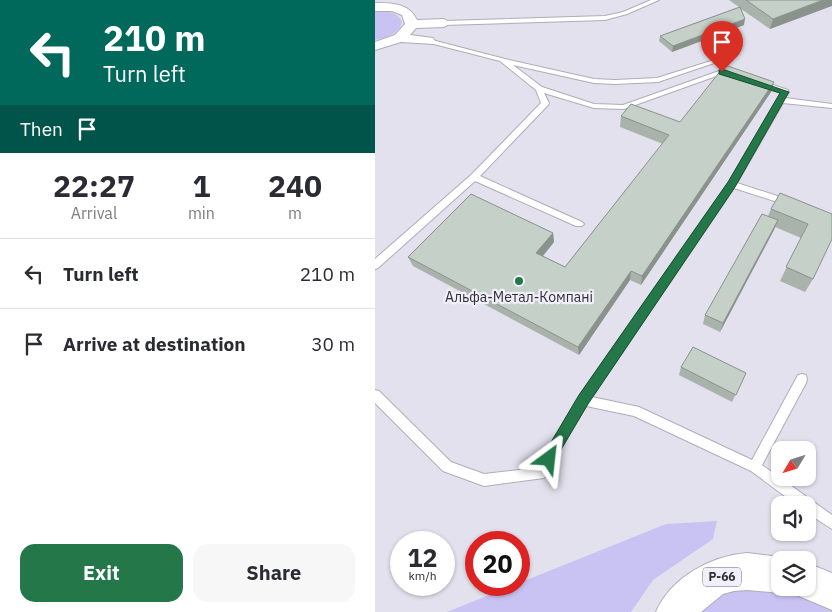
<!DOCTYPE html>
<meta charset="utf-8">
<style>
:root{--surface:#fff;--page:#f7f7f7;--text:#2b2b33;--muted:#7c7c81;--line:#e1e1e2;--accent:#237749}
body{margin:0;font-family:"IBM Plex Sans",sans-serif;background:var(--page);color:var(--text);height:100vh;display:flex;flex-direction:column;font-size:19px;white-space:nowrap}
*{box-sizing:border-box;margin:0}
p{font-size:16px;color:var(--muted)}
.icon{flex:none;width:28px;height:28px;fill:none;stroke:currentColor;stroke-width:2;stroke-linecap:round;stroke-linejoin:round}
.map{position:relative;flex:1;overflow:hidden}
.sheet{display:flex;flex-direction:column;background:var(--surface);width:375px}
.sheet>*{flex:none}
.top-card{background:#00695c;color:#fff;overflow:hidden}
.needle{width:32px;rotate:232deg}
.controls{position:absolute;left:396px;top:441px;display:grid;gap:10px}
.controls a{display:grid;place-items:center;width:45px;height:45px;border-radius:10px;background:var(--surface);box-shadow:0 1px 4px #0004;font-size:25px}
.speed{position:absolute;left:15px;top:531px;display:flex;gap:10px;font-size:25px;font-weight:700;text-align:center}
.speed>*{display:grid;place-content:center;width:65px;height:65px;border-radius:50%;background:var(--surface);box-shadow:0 1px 4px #0004;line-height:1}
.speed small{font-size:12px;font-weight:400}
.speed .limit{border:8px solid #d22;background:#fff;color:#111}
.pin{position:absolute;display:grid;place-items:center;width:42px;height:42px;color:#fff;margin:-51px -21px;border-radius:50% 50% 50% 0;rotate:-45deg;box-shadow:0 0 5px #0007}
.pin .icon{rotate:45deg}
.me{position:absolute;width:55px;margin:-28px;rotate:30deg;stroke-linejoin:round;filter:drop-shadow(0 0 4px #0008)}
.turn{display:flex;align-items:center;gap:18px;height:105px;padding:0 20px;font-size:22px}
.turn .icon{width:65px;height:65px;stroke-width:2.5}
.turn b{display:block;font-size:35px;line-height:42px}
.then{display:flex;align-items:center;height:48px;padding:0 20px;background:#0003;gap:10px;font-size:19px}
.eta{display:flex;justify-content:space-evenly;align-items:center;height:85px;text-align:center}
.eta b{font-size:30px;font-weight:800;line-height:35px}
.button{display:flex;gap:10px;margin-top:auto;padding:10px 20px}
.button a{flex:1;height:58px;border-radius:15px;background:var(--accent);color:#fff;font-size:20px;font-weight:800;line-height:58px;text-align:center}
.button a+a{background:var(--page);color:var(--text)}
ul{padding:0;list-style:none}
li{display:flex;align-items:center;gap:15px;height:70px;padding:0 20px;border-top:1px solid var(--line)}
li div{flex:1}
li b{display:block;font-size:19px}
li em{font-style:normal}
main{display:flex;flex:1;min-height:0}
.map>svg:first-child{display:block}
.green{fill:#c9c3f3}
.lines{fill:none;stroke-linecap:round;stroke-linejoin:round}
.lane-casing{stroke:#aeadb8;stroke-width:2}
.street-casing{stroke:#aeadb8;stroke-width:2}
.primary-casing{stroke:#aeadb8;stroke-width:2}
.lane{fill:#fff;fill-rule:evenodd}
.street{fill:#fff;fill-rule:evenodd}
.primary{fill:#fff;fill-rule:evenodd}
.wall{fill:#a9b3ac}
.shaded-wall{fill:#8a928c}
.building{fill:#c5d0c8;stroke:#8a928c}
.route{fill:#237749;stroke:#174d2f}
.poi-dot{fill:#237749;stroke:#f0effa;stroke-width:2}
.labels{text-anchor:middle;stroke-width:4.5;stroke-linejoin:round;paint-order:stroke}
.shield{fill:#f0effa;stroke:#6a696f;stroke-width:1}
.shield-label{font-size:12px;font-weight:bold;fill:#313034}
.poi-label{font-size:14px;fill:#313034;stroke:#f0effa}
</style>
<main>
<section class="sheet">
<div class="top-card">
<div class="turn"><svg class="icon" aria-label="left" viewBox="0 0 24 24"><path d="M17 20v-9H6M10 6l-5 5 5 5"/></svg><div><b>210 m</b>Turn left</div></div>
<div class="then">Then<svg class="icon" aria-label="arrive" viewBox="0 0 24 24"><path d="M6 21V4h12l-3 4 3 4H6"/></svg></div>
</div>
<div class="eta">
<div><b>22:27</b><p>Arrival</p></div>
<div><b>1</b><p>min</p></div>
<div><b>240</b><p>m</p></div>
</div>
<ul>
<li><svg class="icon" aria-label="left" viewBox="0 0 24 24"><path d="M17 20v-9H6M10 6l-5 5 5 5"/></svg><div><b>Turn left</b></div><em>210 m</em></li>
<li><svg class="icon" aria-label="arrive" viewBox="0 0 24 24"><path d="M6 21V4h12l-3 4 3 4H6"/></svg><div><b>Arrive at destination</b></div><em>30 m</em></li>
</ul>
<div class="button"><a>Exit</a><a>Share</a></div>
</section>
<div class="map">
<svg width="457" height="612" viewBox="0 0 457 612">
<rect width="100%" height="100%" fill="#e3e1ed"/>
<path class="green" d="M0,11C11,11 22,11 27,22C24,34 11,38 0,40Z
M342,521L338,539L278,580L256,612H72L139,585H144V583L291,524Z
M371,578L405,588H426L457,600V612H317Z"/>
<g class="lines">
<g class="lane-casing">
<path id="lane" d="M276,0H284L252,14L230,20L69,25L66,23L69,21L230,16L248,12Z
M53,39L130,59L219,79L240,80L282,78L339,60L345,61L283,82L240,84L219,83L138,65L167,87L219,104L248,105L347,70L360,75L356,77L347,74L249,109L219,108L169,93L174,103L173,105L105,176L207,222L209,224L207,226H201L100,181L3,268L0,269V259L96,175L166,103L161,90L125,61L51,42V40Z
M383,82H389L413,90L414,92L410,98L457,104V108L408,103L362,183L418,201L419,203L415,206L359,188L217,397L264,407L377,460L423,375L427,374L431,375L432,379L431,383L387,465L457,515V529L432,513V505H422L376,471L259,416L211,406L169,478L109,486L68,471L0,403V390L4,391L76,462L109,474L162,468L204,396L354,182L406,93L383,86Z"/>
</g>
<g class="street-casing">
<path id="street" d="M0,3C17,3 34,3 42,20L69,19L76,23L69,27L41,28L35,35L58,38L60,41L58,44L26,42L0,50V42L20,35L30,24L27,15L17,11H0Z"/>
</g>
<g class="primary-casing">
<path id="primary" d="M372,553L405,557L413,560H405V588H432V563L457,573V610L419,594L417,588L405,593L372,590L359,591L348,594L326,612H281C296,577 336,556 372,553Z"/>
</g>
<use href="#lane" class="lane"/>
<use href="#street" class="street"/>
<use href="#primary" class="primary"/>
</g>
<path class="wall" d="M354,0H457L395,29L366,9L369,25L297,52L284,41L285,36L364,7Z
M396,92L266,285L255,280L204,355L38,266L33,257L178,233L179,242L168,256L190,267L288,144L245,127L246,116L305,122Z
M396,209L457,214L438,279L430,292L405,281L426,238L400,227L345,332L328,324L330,315L393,216Z
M306,367L371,373L357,402L304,375Z"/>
<path class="shaded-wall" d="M448,0H457V6L395,29L398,19Z
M370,19L369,25L297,52L298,46Z
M399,82L396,92L266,285L267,276Z
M403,220L399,230L345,332L348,323Z
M178,233L179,242L163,262L161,253Z
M256,271L255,280L204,355L203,347Z"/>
<path class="building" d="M371,0H448L398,19Z
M365,7L370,19L298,46L285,36Z
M350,65L399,82L267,276L256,271L203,347L33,257L96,194L178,233L161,253L190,267L294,135L246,116L256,104L305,122Z
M405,193L457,214V239L438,279L411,267L433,224L396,209Z
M387,214L403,220L348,323L330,315Z
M318,347L371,373L361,395L306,367Z"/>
<path class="route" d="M347,69L414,92L360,187L213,404L178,463L174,465L169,463L167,459L169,454L204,395L353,182L405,93L344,74V70Z"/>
<circle class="poi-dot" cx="144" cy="281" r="5"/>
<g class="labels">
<rect class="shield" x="328" y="567.5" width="38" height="19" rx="4"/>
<g class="shield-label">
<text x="347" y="581">Р-66</text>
</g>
<g class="poi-label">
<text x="144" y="302">Альфа-Метал-Компані</text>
</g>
</g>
</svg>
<div class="controls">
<a><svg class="needle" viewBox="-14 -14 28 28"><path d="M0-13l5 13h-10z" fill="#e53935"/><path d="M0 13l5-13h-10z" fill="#7c7c81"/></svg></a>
<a><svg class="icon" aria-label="sound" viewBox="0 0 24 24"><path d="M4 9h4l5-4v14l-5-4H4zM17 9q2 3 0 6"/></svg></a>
<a><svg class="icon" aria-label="layers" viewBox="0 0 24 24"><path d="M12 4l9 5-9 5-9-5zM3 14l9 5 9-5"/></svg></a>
</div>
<div class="speed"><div>12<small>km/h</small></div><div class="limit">20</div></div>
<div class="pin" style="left:347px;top:72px;background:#d93025"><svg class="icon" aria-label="arrive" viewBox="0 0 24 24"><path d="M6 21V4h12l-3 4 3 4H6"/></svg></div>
<svg class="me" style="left:174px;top:459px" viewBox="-20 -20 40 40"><path d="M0-17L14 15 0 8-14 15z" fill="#237749" stroke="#fff" stroke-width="4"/></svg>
</div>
</main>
